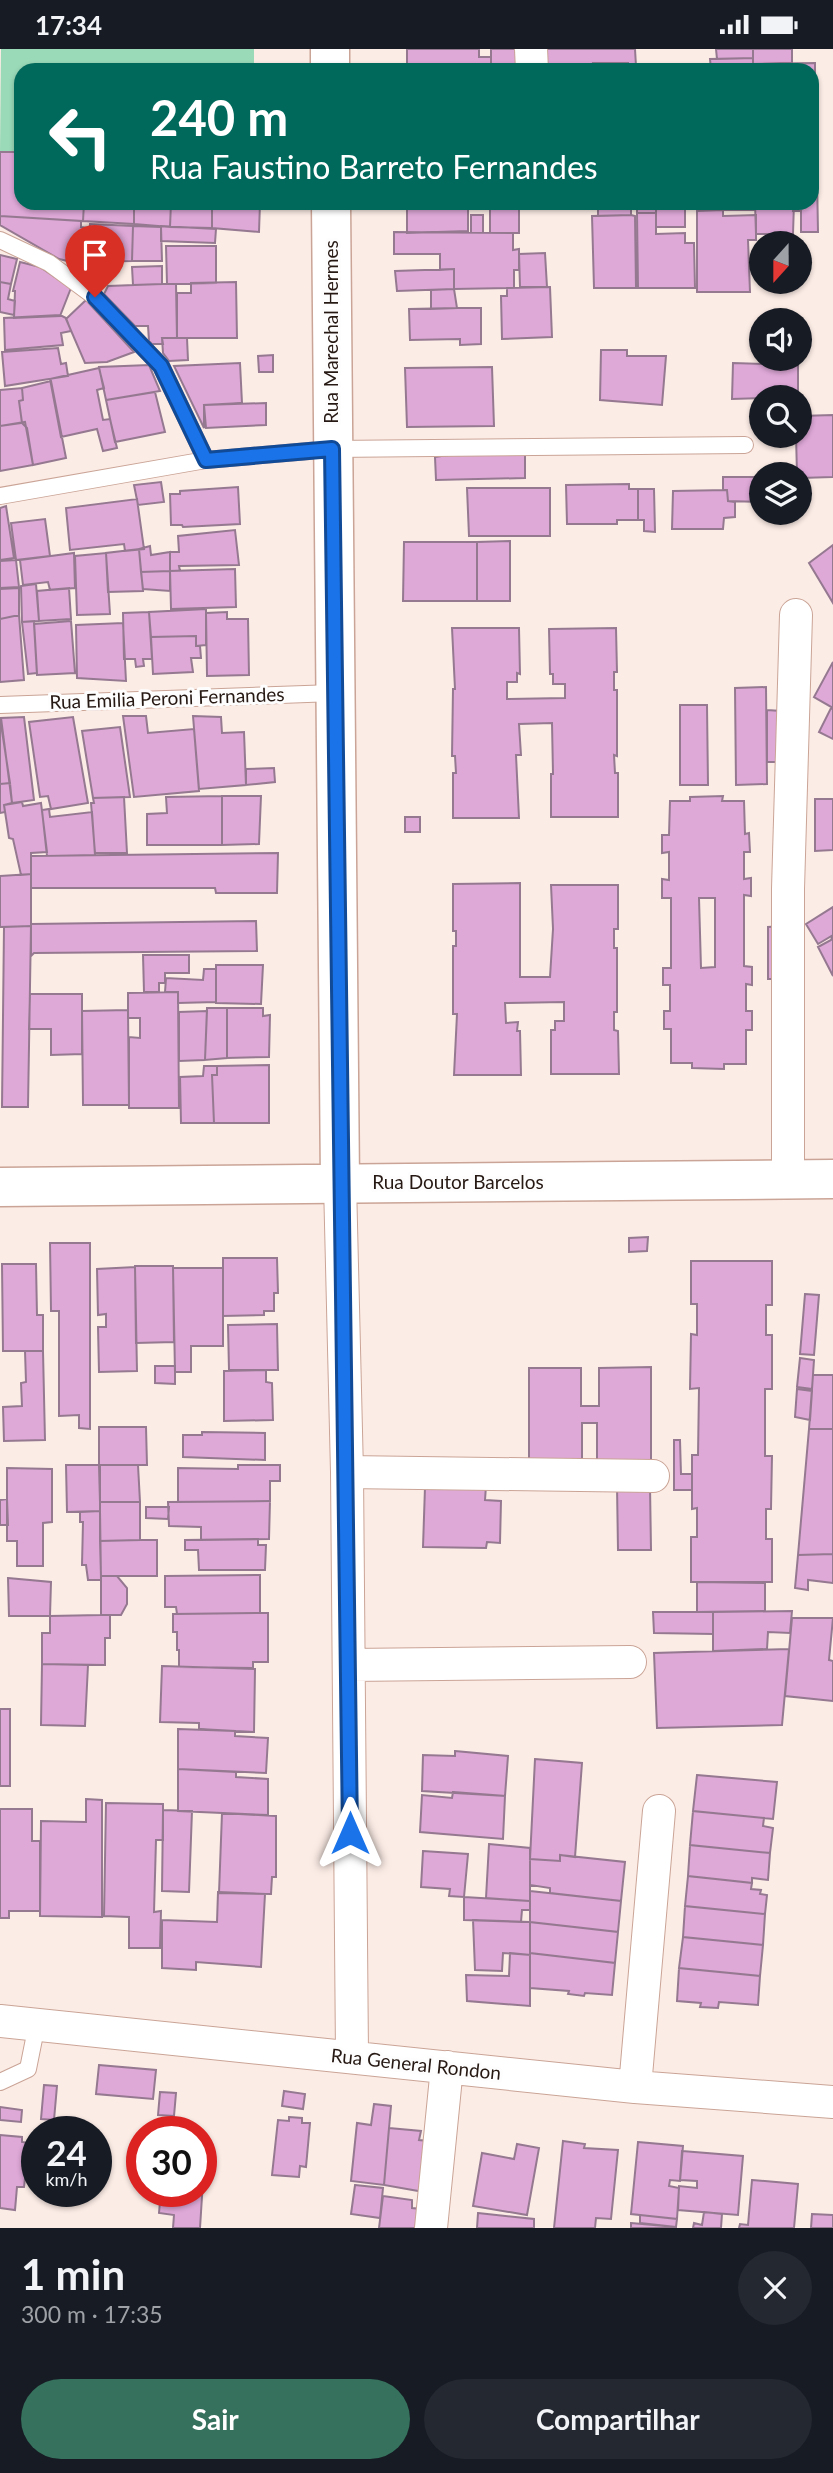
<!DOCTYPE html>
<html lang="pt">
<meta charset="utf-8">
<style>
:root{--surface:#171b24;--page:#242831;--text:#f1f3f6;--muted:#9ea1a6;--accent:#35715c}
body{margin:0;font-family:Lato,sans-serif;background:var(--page);color:var(--text);height:100vh;display:flex;flex-direction:column;font-size:26px;white-space:nowrap}
*{box-sizing:border-box;margin:0}
p{font-size:23px;color:var(--muted)}
.icon{flex:none;width:38px;height:38px;fill:none;stroke:currentColor;stroke-width:2;stroke-linecap:round;stroke-linejoin:round}
.map{position:relative;height:2179px;overflow:hidden}
.sheet{display:flex;flex-direction:column;background:var(--surface);flex:1}
.sheet>*{flex:none}
.banner{position:absolute;left:14px;top:14px;width:805px;height:147px;border-radius:21px;box-shadow:0 2px 5px #0004;background:#00695c;color:#fff;overflow:hidden}
.needle{width:46px;rotate:201deg}
.buttons{position:absolute;left:749px;top:182px;display:grid;gap:14px}
.buttons a{display:grid;place-items:center;width:63px;height:63px;border-radius:50%;background:var(--surface);box-shadow:0 2px 5px #0004;font-size:35px}
.speed{position:absolute;left:21px;top:2067px;display:flex;gap:14px;font-size:35px;font-weight:700;text-align:center}
.speed>*{display:grid;place-content:center;width:91px;height:91px;border-radius:50%;background:var(--surface);box-shadow:0 2px 5px #0004;line-height:1}
.speed small{font-size:18px;font-weight:400}
.speed .limit{border:10px solid #d22;background:#fff;color:#111}
.pin{position:absolute;display:grid;place-items:center;width:60px;height:60px;color:#fff;margin:-72px -30px;border-radius:50% 50% 50% 0;rotate:-45deg;box-shadow:0 0 7px #0007}
.pin .icon{rotate:45deg}
.me{position:absolute;width:77px;margin:-38px;rotate:0deg;stroke-linejoin:round;filter:drop-shadow(0 0 5px #0008)}
.turn{display:flex;align-items:center;gap:24px;height:147px;padding:0 21px;font-size:32px}
.turn .icon{width:91px;height:91px;stroke-width:2.5}
.turn b{display:block;font-size:49px;line-height:60px}
.round{display:grid;place-items:center;flex:none;width:74px;height:74px;border-radius:37px;background:var(--page)}
.summary{display:flex;align-items:center;justify-content:space-between;height:119px;padding:0 21px}
h1{font-size:42px;font-weight:700;line-height:52px}
.primary-button{display:flex;gap:14px;margin-top:auto;padding:14px 21px}
.primary-button a{flex:1;height:80px;border-radius:42px;background:var(--accent);color:#fff;font-size:28px;font-weight:700;line-height:80px;text-align:center}
.primary-button a+a{background:var(--page);color:var(--text)}
.status{display:flex;justify-content:space-between;align-items:center;height:49px;padding:0 35px;background:var(--surface);direction:ltr}
.status svg{height:19px;fill:currentColor}
.map>svg:first-child{display:block}
.green{fill:#9adab9}
.building{fill:#dea8d7;stroke:#957991;stroke-width:2;fill-rule:evenodd}
.lines{fill:none;stroke-linecap:round;stroke-linejoin:round}
.service-casing{stroke:#caa496;stroke-width:18}
.minor-casing{stroke:#caa496;stroke-width:34}
.tertiary-casing{stroke:#caa496;stroke-width:41}
.service{stroke:#fff;stroke-width:16}
.minor{stroke:#fff;stroke-width:32}
.tertiary{stroke:#fff;stroke-width:38}
.route-casing{stroke:#114b97;stroke-width:18}
.route{stroke:#1a73e8;stroke-width:12}
.labels{text-anchor:middle;stroke-width:6;stroke-linejoin:round;paint-order:stroke}
.street-label{font-size:19px;fill:#261813;stroke:#fdfdfd}
</style>
<div class="status"><b>17:34</b><svg viewBox="0 0 49 12"><path d="M0 12V9h3v3zM5 12V6h3v6zM10 12V3h3v9zM15 12V0h3v12zM26 1h20v11H26zM47 4h2v5h-2z"/></svg></div>
<div class="map">
<svg width="833" height="2179" viewBox="0 0 833 2179">
<rect width="100%" height="100%" fill="#fcece6"/>
<path class="green" d="M1,0H254V21H21V103H0Z"/>
<path class="building" d="M407,0H479V8H491V16H407Z
M491,0H517V16H491Z
M534,0H635L636,17H628V14H593L594,21H535Z
M716,0H753V9L717,10Z
M753,0H792V14L753,15Z
M753,9V21H711L710,10Z
M815,14V41H812V21H753V15Z
M409,16H440V21H409Z
M0,103H21V154H84L83,172L0,167Z
M817,127L818,183H801V162H793L794,154H812V128Z
M84,154H134V175L83,172Z
M134,154H171L170,178L134,175Z
M171,154H212V179L170,178Z
M212,154H260L259,183L212,179Z
M407,154H468V182L407,184Z
M490,154H519V184H490Z
M577,154H631V166L598,167V159H577Z
M637,154H656V164H637Z
M656,154H685V178H656Z
M714,154H755V161H715Z
M755,154H794L793,185H756Z
M723,161V167L756,166V191H748L750,243H697V162Z
M637,164H656V185L685,184V194H694L695,239H638Z
M471,166H483V184H471Z
M631,166L635,167L636,239H594L592,167Z
M0,167L81,172V178L89,179L85,216L59,210L0,176Z
M90,175L133,177L132,212L88,213Z
M133,177L161,178L162,212H132Z
M161,177L216,180L215,194L161,192Z
M394,183L513,184V201L519,200V221H514V239L454,240V220L440,221V205H394Z
M166,197H216V234L167,235Z
M545,204L547,238H520L519,205Z
M0,206L17,210L11,235L0,233Z
M20,213L40,218L71,239L60,267L14,269L15,242H13Z
M162,217V235L133,236L132,218Z
M454,220V240L397,242L395,222Z
M0,233L11,235L8,250L15,252L14,266L0,263Z
M236,233L237,289H177V244H191V234Z
M162,235H176L177,289H162L163,295H152L149,292L148,277H135L104,245L108,237Z
M550,238L552,288L502,290L501,247H507V239Z
M454,240L457,259L431,260V241Z
M86,251L134,303L107,313L85,314L66,270Z
M457,259H481V295L460,296V290L410,291L409,260Z
M60,266L66,269L71,282L61,284L63,296L5,301L4,269Z
M162,289H187L188,311L169,312L163,304Z
M58,299L61,315L66,314L68,327L5,337L2,303Z
M601,301H627V307H666L662,356L600,351Z
M273,306V323H259L258,307Z
M240,314L242,354L204,356V379L174,317Z
M733,314L798,316V348L732,350Z
M149,316L160,342L106,351L99,318Z
M492,318L494,377L407,378L405,319Z
M99,319L104,339L97,341L103,371L110,370L117,399L103,402L97,380L61,388L50,330Z
M51,332L66,409L33,416L27,379L22,374L19,352L23,351L22,339Z
M22,339L23,351L19,352L22,374L0,377V341Z
M155,343L165,383L115,393L106,351Z
M266,354V376L206,379L204,356Z
M833,366V428L800,429L797,425L796,387H800V367Z
M25,373L33,416L0,422V377Z
M448,406H525V429L436,431L435,408Z
M723,428H761V453L728,452L727,441H723Z
M161,433L164,453L138,456L134,436Z
M629,435V440H638V471H617V475H567L566,436Z
M238,438L240,475L183,478L182,476H171L170,445H180V442Z
M467,439H550V487H469Z
M638,440H654L655,483L644,482V471H638Z
M727,441L728,452L735,453V468L724,469L723,480H672L673,442Z
M137,450L144,500L125,502L124,495L70,501L66,459Z
M6,457L14,509L0,511V459Z
M45,470L50,507L16,511L11,474Z
M235,481L239,516L179,517L180,522H170V503H179L178,487Z
M510,492V552H477V493Z
M404,493H477V552H403Z
M833,496V554L809,514Z
M150,497L151,506L170,503V522L141,523L139,500Z
M139,500L143,542L108,543L106,504Z
M74,504L75,539L50,541L48,533L23,536L20,511Z
M106,504L110,565L77,566L75,507Z
M16,511L19,538L0,539V512Z
M235,520L236,558L171,560L170,522Z
M170,522V542L143,540L141,523Z
M36,535L39,572L22,573L21,537Z
M19,539V566L0,570V540Z
M69,539L71,570L39,572L37,542Z
M206,560V596L196,597V587L151,588L149,563Z
M149,563L152,610H143L144,617L136,618L135,610H124L123,564Z
M227,563V570H248L249,626L207,627L206,564Z
M19,566L24,631L0,633V570Z
M34,572L37,624L28,625L22,573Z
M71,572L75,624L37,626L34,575Z
M123,574L126,632L77,629L76,576Z
M452,579H519L520,625L517,624V633H507V650L565,649V635H553V625H550L549,580L616,579L617,623H614V641H617V707L614,706L615,724H618V768H551V725H553L552,674L519,675L521,706H516L519,769H453V724H456L455,707H452L453,640H455Z
M196,587V597H200L201,609H191L193,623L153,625L151,588Z
M833,613V659L814,648Z
M766,638L767,735L736,736L735,639Z
M680,656H707L708,736H680Z
M831,659L833,660V690L819,683Z
M767,661L781,662L780,713H767Z
M123,667H146L148,684L194,680L199,742L134,748Z
M193,667L221,668L222,684L244,683L246,736L199,740Z
M24,668L34,751L12,754L1,669Z
M73,668L88,754L51,760L48,747L40,748L29,673Z
M0,669L10,734L0,735Z
M120,678L130,748L93,749L82,682Z
M274,719L275,733L246,736V720Z
M10,734L12,754L4,756L5,763L0,764V735Z
M222,747H261L259,795L222,796Z
M222,747V796H147V765L167,764L166,748Z
M723,747L722,752H744L745,785L749,784L750,803H744V830L751,829V847L744,846V917L752,918V936L746,935V962H752V981H746V1015H724V1020L692,1019V1014H671V980H664V962H670V936H663V919H671V849H662V830L669,831V803L662,804V786H669L670,752H690V748ZM699,849H715V918L701,919Z
M124,748L127,804H95L91,754H94L93,749Z
M815,750H833V801L815,802Z
M22,753L23,757L41,754L47,803L31,804V825L21,826L13,790L9,789L4,756Z
M49,760L50,768L92,763L95,806L47,807L42,761Z
M405,768H420V783H405Z
M278,804L277,844H216L215,839H31V807Z
M31,825V877L0,878V827Z
M520,834V928H550L553,880L551,836H618V880H614V899H617V963H614V981L618,982L619,1025H551V981H555V972H564V953L505,954L506,974L518,973L517,982H520L521,1026H454L457,965H453V897H456V882H453V835Z
M833,858V886L818,895L806,875Z
M256,872L257,902L34,904L31,907V875Z
M31,877L28,1058H2L4,878Z
M783,877L782,930H768V878Z
M833,886V927L818,898L831,891Z
M143,906H189V924H165V934H159V943H144Z
M216,916H263L261,955L216,954Z
M204,920H216V953L178,954V943H165L166,929L203,931Z
M178,943L179,1059H129V988L140,989V969H128V944Z
M30,945H82V1005L51,1006V980H29Z
M207,959H227V1009L205,1011Z
M227,959H263V967L270,966L269,1008L227,1009Z
M128,961L129,1056H83L82,962Z
M207,962L205,1011L179,1012V963Z
M269,1016V1074H214L212,1026H217V1017Z
M204,1017H217V1026H212L214,1074H181L180,1028L203,1027Z
M648,1188L647,1202L629,1203V1189Z
M50,1194H90V1380L79,1379V1366L59,1367V1262H51Z
M223,1209H277L278,1244H274V1262H264V1266L223,1267Z
M691,1212H772V1256H766V1286H772V1340H765V1407H772L771,1460H766V1490H772V1533H691V1488H697V1459L692,1460V1406H698L699,1339L690,1340L691,1285L697,1286V1255H691Z
M2,1215H36L37,1266H43V1302H3Z
M135,1217H173L174,1293L136,1294Z
M135,1218L137,1322L99,1323L98,1278H106V1265L98,1266L97,1220Z
M173,1219H223V1297H191V1323H175Z
M805,1245L819,1246L814,1306L800,1305Z
M277,1275L278,1321H229L228,1276Z
M25,1302H43L45,1391L4,1392L3,1358L22,1357L21,1334L26,1333Z
M800,1309L814,1311L812,1340L797,1338Z
M155,1317H175V1335L155,1334Z
M651,1318V1413H597V1374H582V1414H529V1319H581V1357H599V1319Z
M266,1321V1333L272,1334L273,1371L224,1372V1322Z
M813,1326H833V1380H809Z
M797,1340L812,1342L810,1371L795,1368Z
M99,1378H146L147,1416H99Z
M809,1380H833V1505L798,1506Z
M202,1383L265,1384V1411L183,1408V1386H202Z
M674,1391H680L681,1425H692V1441H674Z
M66,1416H100V1462L67,1463Z
M99,1416H138L140,1453H100Z
M238,1416H280V1432H270V1452L178,1453V1419L238,1420Z
M7,1419L52,1420V1473L43,1474V1517H17V1492H7Z
M486,1437L485,1451L501,1452L500,1494L487,1493L486,1499L423,1498L425,1438Z
M617,1437H650L651,1501H618Z
M7,1450L8,1476H0V1451Z
M270,1452L269,1490L201,1491V1478L169,1477L168,1453Z
M100,1453H140V1491L100,1492Z
M146,1458H169L168,1470L146,1469Z
M100,1462L101,1531H88L86,1516H82L83,1473H80V1463Z
M258,1490V1496H266L265,1521H199L198,1501H185V1491Z
M140,1491H157V1527H101L100,1492Z
M833,1505V1534L808,1531V1541L795,1539L798,1506Z
M260,1526V1564L177,1565L176,1558H165V1527Z
M101,1527H117L127,1539V1555L121,1566H101Z
M8,1529L51,1533L50,1567H9Z
M697,1533L765,1534V1562L697,1563Z
M792,1562L790,1584L768,1583L767,1600L713,1602V1563Z
M653,1563H713V1585L654,1584Z
M260,1564H268V1613H253V1619L179,1618V1601H177V1583H173V1565Z
M101,1566H110V1589H105V1616L42,1615V1584H50V1567Z
M792,1569H833L829,1611L833,1612V1652L785,1647Z
M789,1600L782,1676L657,1679L654,1604Z
M42,1615L88,1616L85,1677L41,1676Z
M162,1617L255,1620L254,1683L199,1680V1674L160,1673Z
M0,1660H10V1737H0Z
M178,1680L235,1682V1687L268,1689L266,1724L178,1720Z
M455,1702L508,1707L505,1747L422,1742L423,1706L455,1707Z
M535,1710L582,1714L575,1808L560,1806V1812L530,1810Z
M178,1720L236,1723V1728L268,1730V1766L178,1762Z
M697,1726L777,1733L773,1770L693,1762Z
M453,1743L505,1747L503,1790L420,1783L422,1746L452,1749Z
M86,1750L102,1751V1868L40,1867L41,1772L86,1773Z
M106,1754L163,1755V1791H156L154,1863L161,1862L160,1899H129V1868L104,1867Z
M0,1760H32V1792H40V1862H9V1869H0Z
M163,1761L192,1762L189,1843L162,1842Z
M693,1762L764,1769L763,1777L773,1779L770,1804L690,1796Z
M222,1764L276,1767V1828H272L271,1845L219,1844Z
M489,1795L530,1799V1852L486,1849Z
M690,1796L770,1804L768,1831L752,1829V1834L688,1827Z
M423,1802L468,1805L464,1848L449,1847L450,1840L421,1838Z
M560,1806L625,1813L621,1852L550,1844V1839L530,1836V1810L560,1812Z
M688,1827L752,1834L751,1840L761,1841L760,1845L767,1846L765,1865L685,1857Z
M530,1842L621,1852L618,1883L530,1873Z
M218,1843L265,1845L261,1918L196,1913V1921L162,1919V1871L217,1873Z
M464,1848L530,1852V1861H522L521,1873L464,1871Z
M685,1857L765,1865L763,1896L683,1888Z
M473,1871L530,1873V1906L503,1904L502,1922L475,1921Z
M530,1873L618,1883L615,1914L530,1904Z
M683,1888L763,1896L760,1927L679,1919Z
M510,1904L530,1906V1957L467,1952L466,1926L509,1927Z
M530,1904L615,1914L612,1946L585,1944L584,1947L568,1945L569,1942L530,1939Z
M679,1919L760,1927L758,1956L719,1953L718,1959L700,1958L701,1954L677,1952Z
M99,2016L156,2021L153,2050L96,2045Z
M44,2036L57,2037L54,2071L41,2070Z
M284,2042L305,2045L303,2060L282,2057Z
M160,2043L176,2044L174,2067L158,2066Z
M374,2055L391,2057L384,2136L351,2132L357,2074L371,2076Z
M0,2058L22,2061L21,2073L0,2071Z
M289,2068L302,2069V2074H310L306,2118L300,2117L299,2128L272,2126L278,2071L289,2072Z
M389,2079L421,2082L419,2091L429,2092L424,2143L384,2136Z
M0,2086L22,2088V2093L29,2094L24,2138H17L15,2161L0,2159Z
M563,2092L585,2095L584,2099L618,2101L611,2170L596,2169L595,2179H554Z
M638,2093L683,2097L680,2132L670,2131L669,2137L679,2139L677,2170L631,2165Z
M517,2095L539,2099L527,2166L473,2157L482,2104L514,2110Z
M682,2102L743,2107L738,2166L678,2161L679,2137L697,2139V2132L680,2131Z
M201,2115L204,2116L200,2179H173L174,2166L159,2164L161,2142H201Z
M752,2131L798,2135L794,2179H739L740,2175L748,2176Z
M355,2136L383,2139L380,2169L351,2165Z
M383,2147L412,2151V2159L421,2160L419,2179H379Z
M704,2163L722,2165L721,2179H693L694,2174L702,2176Z
M478,2164L534,2170V2179H477Z
M812,2165L833,2166V2179H811Z
M640,2166L677,2170L676,2178L640,2174Z
M631,2174L676,2178V2179H631Z"/>
<g class="lines">
<g class="service-casing">
<path id="service" d="M0,191L49,214L95,248L161,317L206,411
M0,447L206,411L332,400L745,396
M0,656L334,644
M0,2033L28,2020L37,1975"/>
</g>
<g class="minor-casing">
<path id="minor" d="M531,0L532,21
M788,1130V840L796,566
M340,1134L347,1423L352,2007
M347,1423L653,1427
M349,1616L630,1613
M0,1972L635,2038L833,2053
M635,2038L659,1762
M431,2179L447,2018"/>
</g>
<g class="tertiary-casing">
<path id="tertiary" d="M330,0V21
M331,154L340,1134
M0,1138L833,1130"/>
</g>
<use href="#service" class="service"/>
<use href="#minor" class="minor"/>
<use href="#tertiary" class="tertiary"/>
</g>
<g class="lines">
<g class="route-casing">
<path id="route" d="M95,248L161,317L206,411L332,400L350,1784"/>
</g>
<use href="#route" class="route"/>
</g>
<g class="labels">
<g class="street-label">
<text transform="translate(331 283) rotate(-90)" y="7">Rua Marechal Hermes</text>
<text transform="translate(167 649) rotate(-2)" y="7">Rua Emilia Peroni Fernandes</text>
<text x="458" y="1140">Rua Doutor Barcelos</text>
<text transform="translate(416 2015) rotate(6)" y="7">Rua General Rondon</text>
</g>
</g>
</svg>
<div class="buttons">
<a><svg class="needle" viewBox="-14 -14 28 28"><path d="M0-13l5 13h-10z" fill="#e53935"/><path d="M0 13l5-13h-10z" fill="#9ea1a6"/></svg></a>
<a><svg class="icon" aria-label="sound" viewBox="0 0 24 24"><path d="M4 9h4l5-4v14l-5-4H4zM17 9q2 3 0 6"/></svg></a>
<a><svg class="icon" aria-label="search" viewBox="0 0 24 24"><circle cx="10" cy="10" r="6"/><path d="M15 15l6 6"/></svg></a>
<a><svg class="icon" aria-label="layers" viewBox="0 0 24 24"><path d="M12 4l9 5-9 5-9-5zM3 14l9 5 9-5"/></svg></a>
</div>
<div class="speed"><div>24<small>km/h</small></div><div class="limit">30</div></div>
<div class="pin" style="left:95px;top:248px;background:#d93025"><svg class="icon" aria-label="arrive" viewBox="0 0 24 24"><path d="M6 21V4h12l-3 4 3 4H6"/></svg></div>
<svg class="me" style="left:350px;top:1784px" viewBox="-20 -20 40 40"><path d="M0-17L14 15 0 8-14 15z" fill="#1a73e8" stroke="#fff" stroke-width="4"/></svg>
<div class="banner">
<div class="turn"><svg class="icon" aria-label="left" viewBox="0 0 24 24"><path d="M17 20v-9H6M10 6l-5 5 5 5"/></svg><div><b>240 m</b>Rua Faustino Barreto Fernandes</div></div>
</div>
</div>
<section class="sheet">
<div class="summary"><div><h1>1 min</h1><p>300 m · 17:35</p></div><a class="round"><svg class="icon" aria-label="close" viewBox="0 0 24 24"><path d="M6 6l12 12M18 6L6 18"/></svg></a></div>
<div class="primary-button"><a>Sair</a><a>Compartilhar</a></div>
</section>
